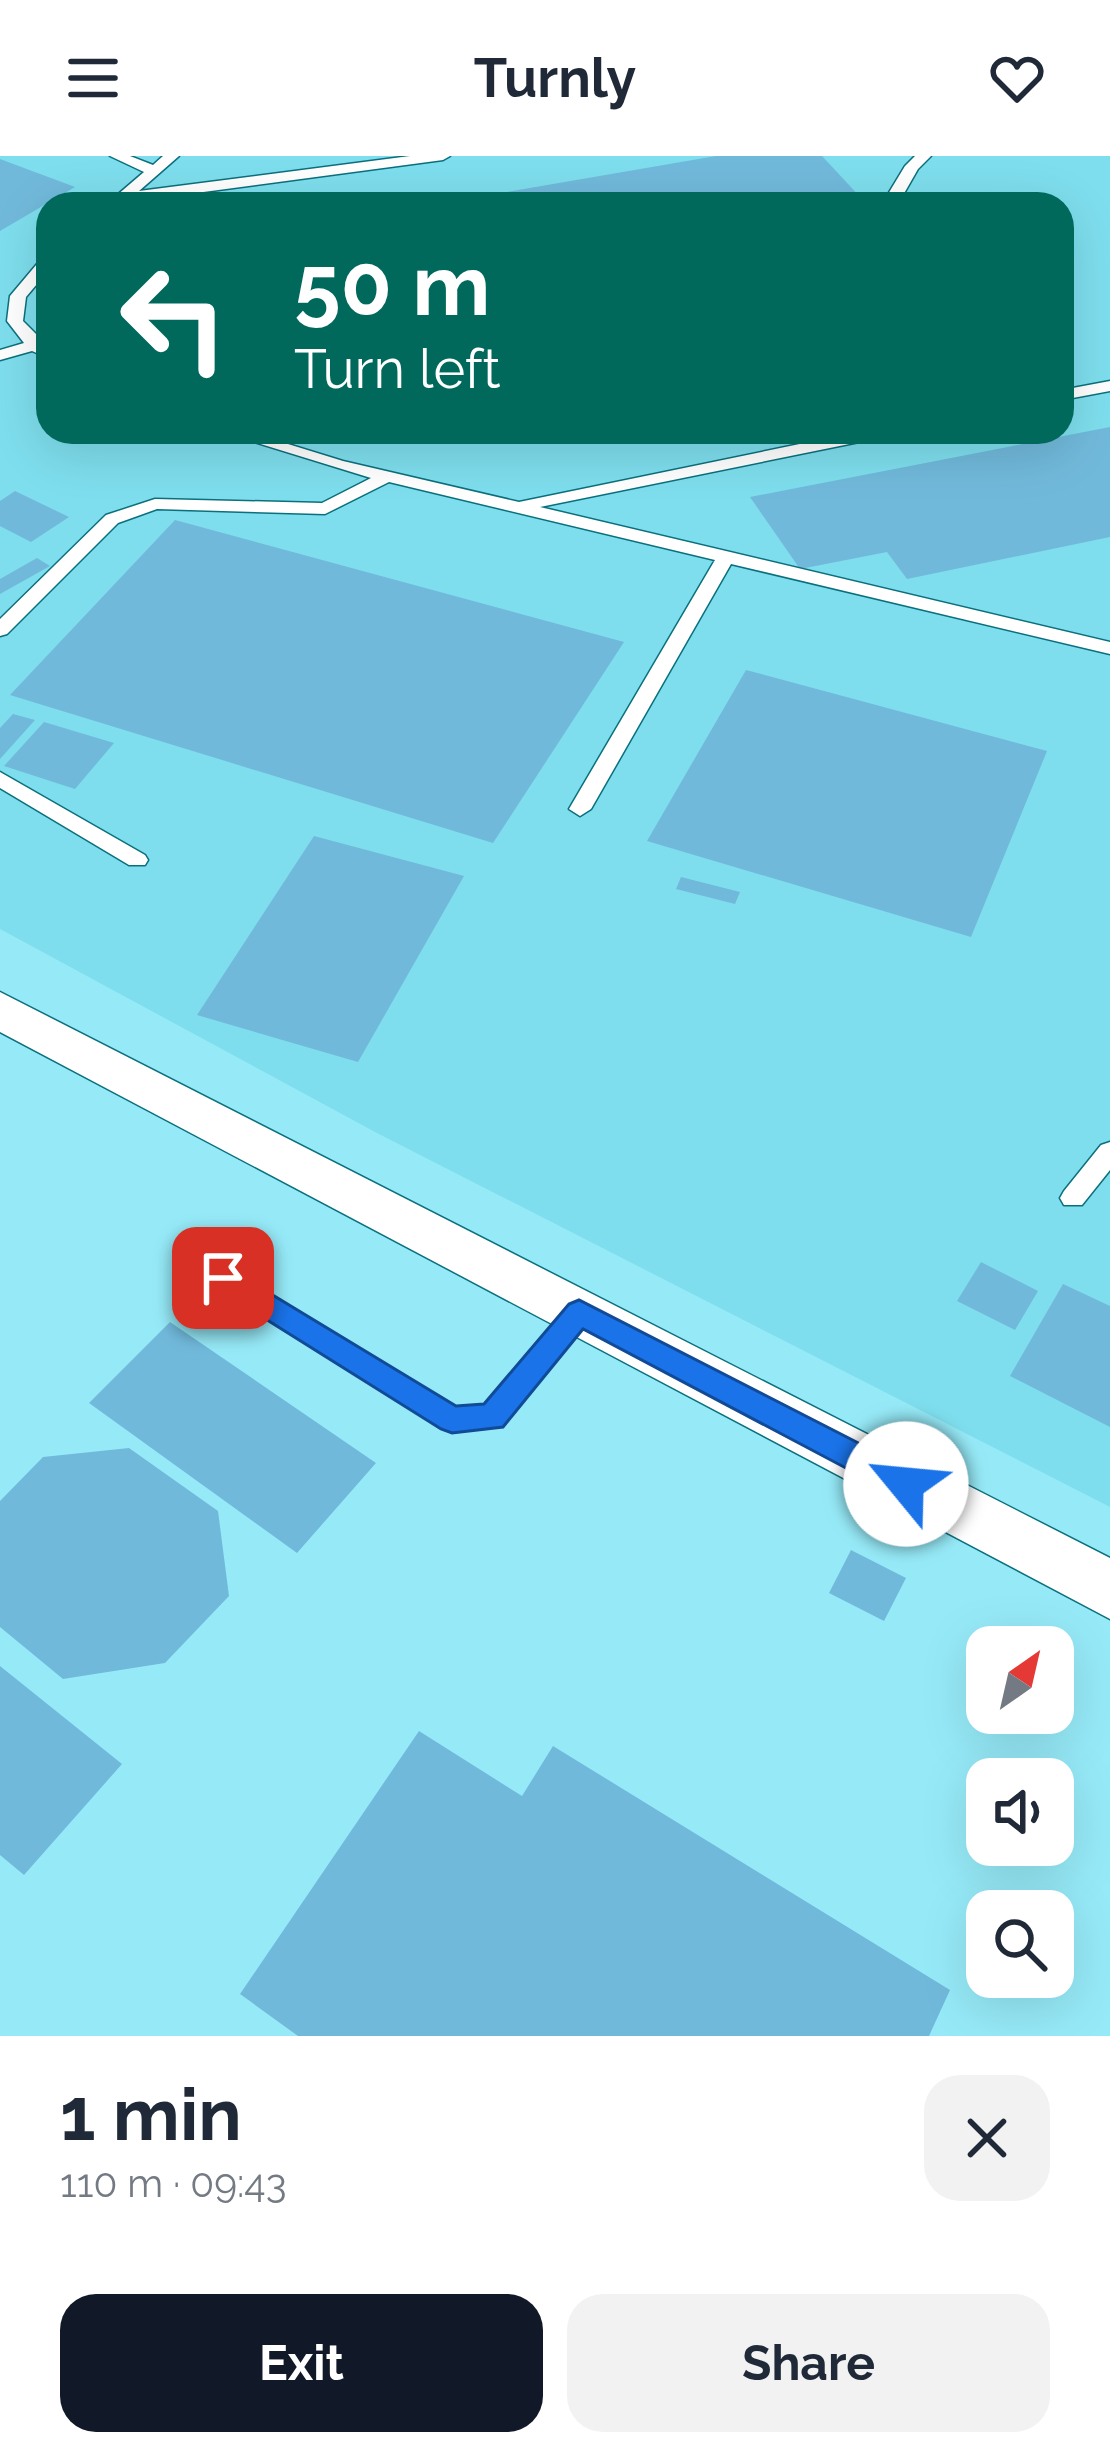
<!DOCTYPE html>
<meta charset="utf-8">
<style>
:root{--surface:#fff;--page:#f2f2f3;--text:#1f2937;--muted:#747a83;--accent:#111827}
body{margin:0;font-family:Raleway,sans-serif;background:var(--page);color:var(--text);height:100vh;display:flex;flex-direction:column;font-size:45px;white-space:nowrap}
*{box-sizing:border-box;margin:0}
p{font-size:39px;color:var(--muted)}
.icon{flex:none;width:66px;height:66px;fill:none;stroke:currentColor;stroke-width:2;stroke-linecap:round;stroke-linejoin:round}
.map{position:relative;height:1880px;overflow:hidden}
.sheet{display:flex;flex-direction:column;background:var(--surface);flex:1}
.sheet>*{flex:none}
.banner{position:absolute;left:36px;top:36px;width:1038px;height:252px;border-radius:36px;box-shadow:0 12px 48px #0002;background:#00695c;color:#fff;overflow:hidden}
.needle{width:78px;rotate:34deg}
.fabs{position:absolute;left:966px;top:1470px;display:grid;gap:24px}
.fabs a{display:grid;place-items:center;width:108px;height:108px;border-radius:24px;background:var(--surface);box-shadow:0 12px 48px #0002;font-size:60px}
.pin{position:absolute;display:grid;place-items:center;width:102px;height:102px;color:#fff;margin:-51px;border-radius:24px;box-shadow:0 6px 18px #0006}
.me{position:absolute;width:132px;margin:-66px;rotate:298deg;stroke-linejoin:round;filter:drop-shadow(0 0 9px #0008)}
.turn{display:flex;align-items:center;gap:42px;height:252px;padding:0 60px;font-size:54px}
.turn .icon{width:156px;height:156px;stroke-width:2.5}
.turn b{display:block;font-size:84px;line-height:102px}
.round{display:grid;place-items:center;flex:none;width:126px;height:126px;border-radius:36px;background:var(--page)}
.head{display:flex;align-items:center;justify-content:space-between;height:204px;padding:0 60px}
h1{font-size:72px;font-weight:700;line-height:90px}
.cta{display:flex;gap:24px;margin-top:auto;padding:24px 60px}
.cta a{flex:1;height:138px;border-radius:36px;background:var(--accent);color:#fff;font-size:48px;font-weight:700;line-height:138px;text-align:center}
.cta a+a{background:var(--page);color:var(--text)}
header{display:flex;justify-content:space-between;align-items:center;height:156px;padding:0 60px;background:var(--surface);font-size:54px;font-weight:700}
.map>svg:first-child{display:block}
.built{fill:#7edeed;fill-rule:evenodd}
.building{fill:#71b9db}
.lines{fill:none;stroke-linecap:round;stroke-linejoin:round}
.service-casing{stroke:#0b707d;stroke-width:3}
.minor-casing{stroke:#0b707d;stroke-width:3}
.service{fill:#fff;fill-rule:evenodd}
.minor{fill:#fff;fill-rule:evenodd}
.route{fill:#1a73e8;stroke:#114b97;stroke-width:3}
</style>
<header><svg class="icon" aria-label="menu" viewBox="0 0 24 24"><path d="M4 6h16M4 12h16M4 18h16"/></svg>Turnly<svg class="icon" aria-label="heart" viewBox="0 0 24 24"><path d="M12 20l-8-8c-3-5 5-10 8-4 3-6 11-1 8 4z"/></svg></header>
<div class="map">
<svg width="1110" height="1880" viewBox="0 0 1110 1880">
<rect width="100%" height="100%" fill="#96eaf8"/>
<path class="built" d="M0,0H1110V1351L375,976L0,773ZM48,48H1062V276H48Z"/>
<path class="building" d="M716,0H822L862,43L835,48H437Z
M0,3L75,31L0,75Z
M1110,271V381L907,423L887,396L800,413L750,341Z
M15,335L69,361L31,386L0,370V345Z
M175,364L624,486L493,687L10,539Z
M37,402L50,410L0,438V423Z
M746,514L1047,595L971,781L647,685Z
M13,558L35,564L0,603V572Z
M44,566L114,587L75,633L4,610Z
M314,680L464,720L358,906L197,859Z
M681,721L740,736L735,748L676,733Z
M981,1106L1038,1135L1015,1174L957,1145Z
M1063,1128L1110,1150V1271L1010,1220Z
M170,1166L376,1307L297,1397L89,1247Z
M129,1292L218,1355L229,1440L165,1507L63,1523L0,1471V1345L43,1301Z
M851,1394L906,1422L884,1465L829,1437Z
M0,1510L122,1608L24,1719L0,1699Z
M419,1575L522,1640L553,1590L950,1834L929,1880H298L240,1838Z"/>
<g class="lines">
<g class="service-casing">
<path id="service" d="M110,0H130L153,9L163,0H179L139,35L410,0H450L443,4L121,47L116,46V40L144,16Z
M915,0H931L918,13L898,48H882L905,10Z
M48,100V115L26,141L23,165L48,190V202L32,195L0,204V194L24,187L7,165L10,140L42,102Z
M1110,225V235L1062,244V234Z
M222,276H249L343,305L519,346L858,276H893L884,281L540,351L1110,486V498L731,408L591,653L580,660L569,653L715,404L389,326L325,358L157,353L118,367L7,478L0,480V463L106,359L155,343L322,347L371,322Z
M0,616L145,699L148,704L145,709H129L0,632Z
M1110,986V1014L1082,1049H1064L1060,1042L1064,1035L1101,989Z
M223,1111L456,1251L485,1250L570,1149L579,1146L588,1149L592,1157L502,1270L452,1275L442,1271L214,1130L210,1122L214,1114Z"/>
</g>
<g class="minor-casing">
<path id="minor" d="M0,836L1110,1402V1463L0,876Z"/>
</g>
<use href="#service" class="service"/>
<use href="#minor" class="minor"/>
</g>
<path class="route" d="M223,1109L456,1250L484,1248L569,1148L579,1144L917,1317L922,1328L917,1338L906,1342L895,1338L583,1173L503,1271L452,1277L441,1273L213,1130L208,1122L213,1113Z"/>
</svg>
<div class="fabs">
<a><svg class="needle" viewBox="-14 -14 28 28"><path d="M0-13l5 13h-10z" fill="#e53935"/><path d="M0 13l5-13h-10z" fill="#747a83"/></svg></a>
<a><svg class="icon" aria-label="sound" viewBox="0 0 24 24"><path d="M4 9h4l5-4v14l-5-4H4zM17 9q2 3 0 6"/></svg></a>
<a><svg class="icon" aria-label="search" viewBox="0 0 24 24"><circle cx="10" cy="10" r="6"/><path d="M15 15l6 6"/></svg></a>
</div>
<div class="pin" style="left:223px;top:1122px;background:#d93025"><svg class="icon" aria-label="arrive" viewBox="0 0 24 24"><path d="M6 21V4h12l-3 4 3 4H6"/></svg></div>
<svg class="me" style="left:906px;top:1328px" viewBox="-20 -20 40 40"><circle r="19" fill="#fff"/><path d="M0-13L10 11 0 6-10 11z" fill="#1a73e8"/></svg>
<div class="banner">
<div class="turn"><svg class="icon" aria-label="left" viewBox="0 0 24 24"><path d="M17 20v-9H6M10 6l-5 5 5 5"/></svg><div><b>50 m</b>Turn left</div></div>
</div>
</div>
<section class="sheet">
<div class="head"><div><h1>1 min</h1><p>110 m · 09:43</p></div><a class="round"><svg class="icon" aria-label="close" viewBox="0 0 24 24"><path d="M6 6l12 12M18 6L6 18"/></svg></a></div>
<div class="cta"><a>Exit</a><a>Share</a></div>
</section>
